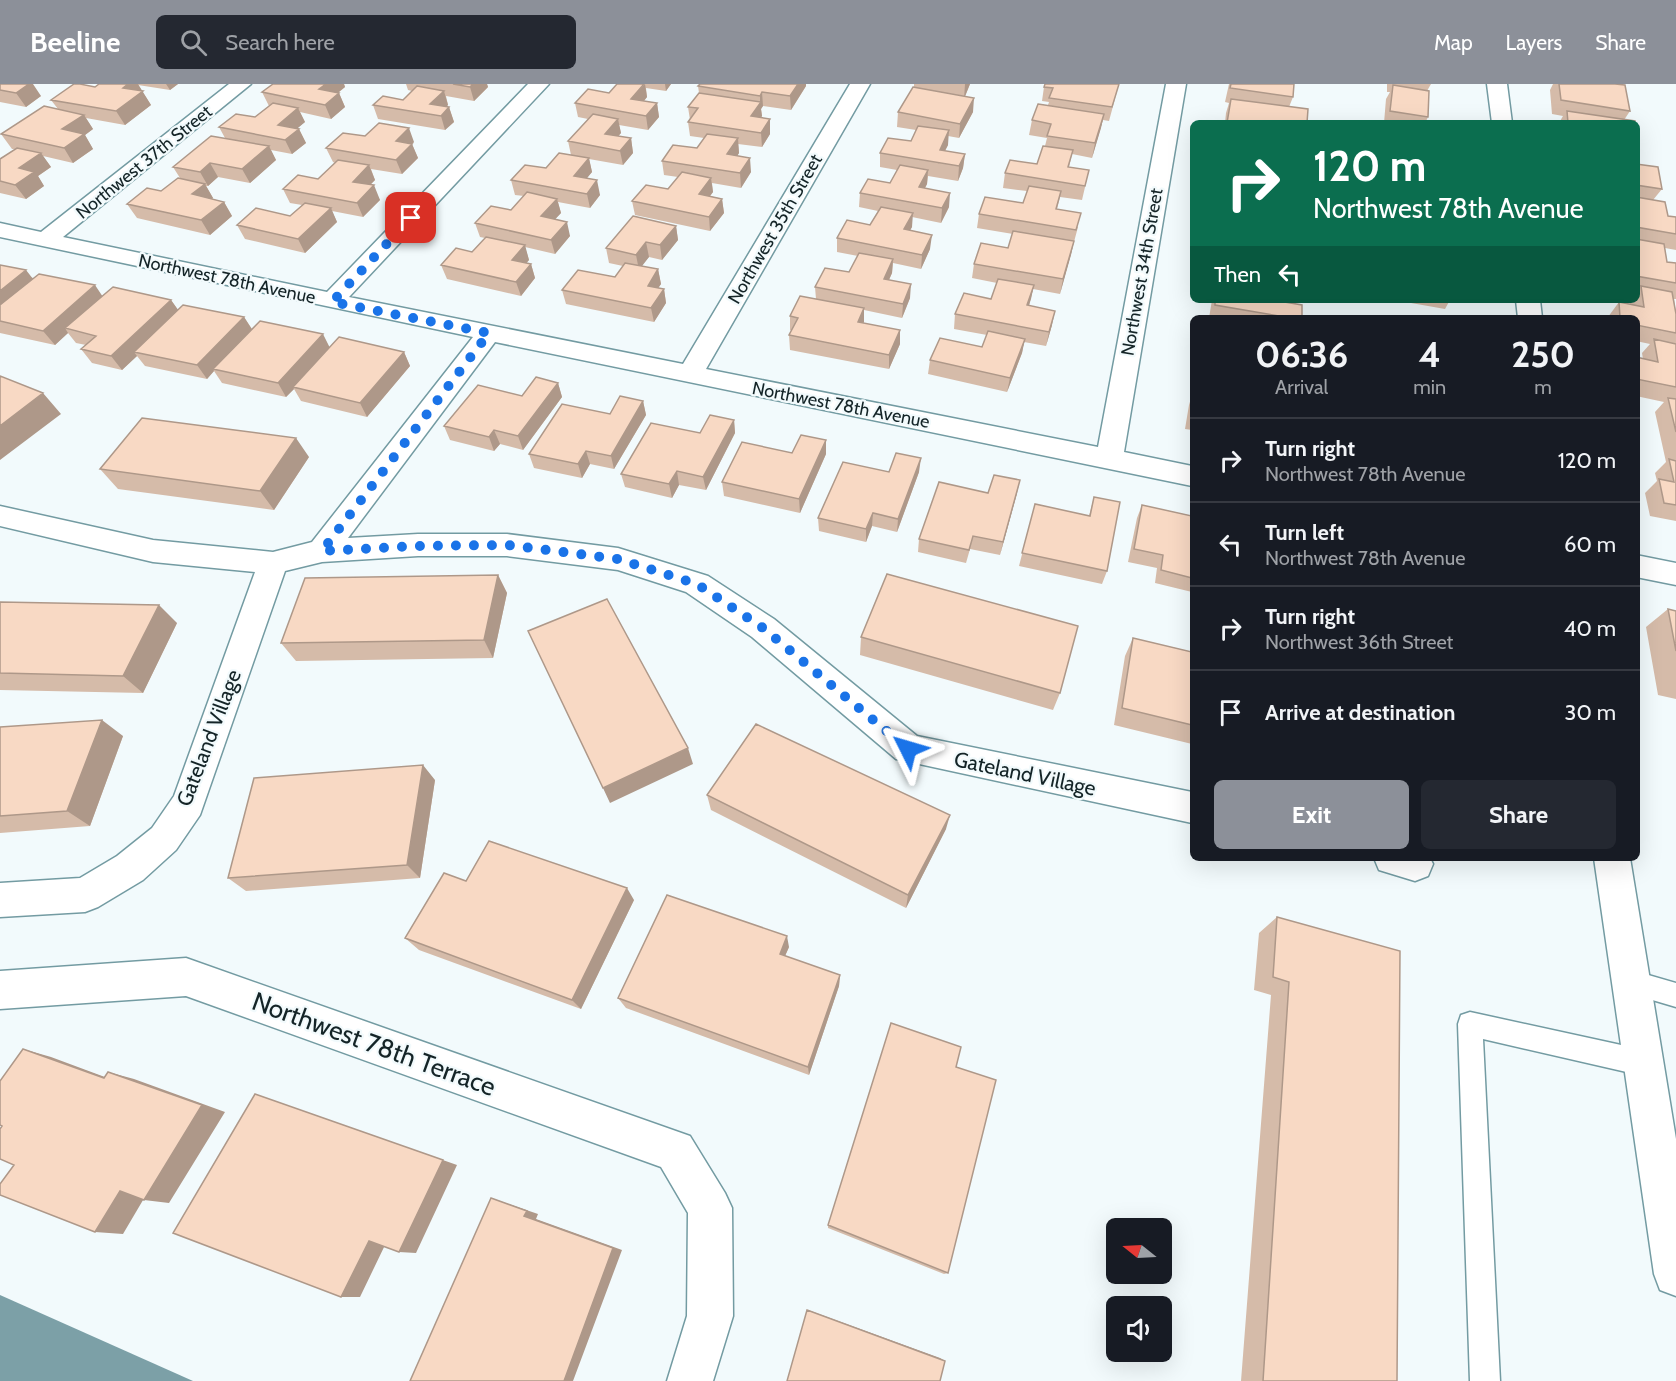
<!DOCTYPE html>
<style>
:root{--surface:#171b24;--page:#242831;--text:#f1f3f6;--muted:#9ea1a6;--line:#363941;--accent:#8c9099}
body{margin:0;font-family:Cabin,sans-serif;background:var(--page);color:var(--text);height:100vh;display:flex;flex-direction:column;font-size:22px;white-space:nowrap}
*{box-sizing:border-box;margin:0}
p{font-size:20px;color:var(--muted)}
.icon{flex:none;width:33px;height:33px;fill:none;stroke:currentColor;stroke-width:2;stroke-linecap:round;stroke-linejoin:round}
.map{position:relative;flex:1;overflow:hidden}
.side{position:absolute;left:1190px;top:231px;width:450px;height:546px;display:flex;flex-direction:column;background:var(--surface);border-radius:9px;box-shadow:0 6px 24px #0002}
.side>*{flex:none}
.hud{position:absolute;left:1190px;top:36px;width:450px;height:183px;border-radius:9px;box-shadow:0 6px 24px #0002;background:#0b6e4f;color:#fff;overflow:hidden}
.needle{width:39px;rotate:288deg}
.controls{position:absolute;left:1106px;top:1134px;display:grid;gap:12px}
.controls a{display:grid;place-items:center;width:66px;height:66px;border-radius:9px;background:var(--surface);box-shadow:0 6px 24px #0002;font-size:30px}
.pin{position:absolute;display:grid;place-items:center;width:51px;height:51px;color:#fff;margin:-26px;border-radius:12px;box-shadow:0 3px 9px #0006}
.me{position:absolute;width:66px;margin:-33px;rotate:310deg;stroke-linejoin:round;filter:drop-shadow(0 0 4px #0008)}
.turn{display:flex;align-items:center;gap:21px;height:126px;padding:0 24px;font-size:27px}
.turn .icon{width:78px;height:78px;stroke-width:2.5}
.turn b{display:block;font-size:42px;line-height:51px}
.then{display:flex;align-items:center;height:57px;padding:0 24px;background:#0003;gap:12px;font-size:22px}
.eta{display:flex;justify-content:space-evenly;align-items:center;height:102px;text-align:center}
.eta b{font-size:36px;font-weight:700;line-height:42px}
.button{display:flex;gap:12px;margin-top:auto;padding:12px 24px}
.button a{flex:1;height:69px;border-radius:9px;background:var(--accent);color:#fff;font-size:24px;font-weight:700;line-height:69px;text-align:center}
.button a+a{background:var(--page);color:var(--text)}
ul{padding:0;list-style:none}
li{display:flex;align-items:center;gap:18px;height:84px;padding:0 24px;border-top:2px solid var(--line)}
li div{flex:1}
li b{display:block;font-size:22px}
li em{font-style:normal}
header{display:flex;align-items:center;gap:36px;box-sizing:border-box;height:84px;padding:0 30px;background:var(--accent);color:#fff}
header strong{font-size:28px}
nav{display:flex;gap:33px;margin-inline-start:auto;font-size:21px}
.search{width:420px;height:54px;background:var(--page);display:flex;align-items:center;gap:15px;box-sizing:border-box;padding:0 21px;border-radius:9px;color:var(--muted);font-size:22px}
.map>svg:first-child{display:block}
.water{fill:#7ca0a7}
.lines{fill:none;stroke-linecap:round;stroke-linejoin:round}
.lane-casing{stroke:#739ba2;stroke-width:3}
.street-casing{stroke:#739ba2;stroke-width:3}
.lane{fill:#fff;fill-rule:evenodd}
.street{fill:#fff;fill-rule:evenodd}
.wall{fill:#d5bba9}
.shaded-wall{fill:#ae9889}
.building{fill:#f8d9c4;stroke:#ae9889;stroke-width:1.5}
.route{stroke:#1a73e8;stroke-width:10;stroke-dasharray:0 18}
.labels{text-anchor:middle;stroke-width:4.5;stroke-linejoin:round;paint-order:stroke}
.far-street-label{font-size:18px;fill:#142427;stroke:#f2fafc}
.street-label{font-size:21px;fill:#142427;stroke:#f2fafc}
.near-street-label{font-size:26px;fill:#142427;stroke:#f2fafc}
</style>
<header>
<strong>Beeline</strong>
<div class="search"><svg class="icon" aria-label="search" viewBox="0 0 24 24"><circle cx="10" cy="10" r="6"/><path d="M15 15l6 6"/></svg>Search here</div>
<nav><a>Map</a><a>Layers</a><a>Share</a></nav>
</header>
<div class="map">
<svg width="1676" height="1297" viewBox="0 0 1676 1297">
<rect width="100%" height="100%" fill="#f2fafc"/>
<path class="water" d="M0,1211L193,1297H0Z"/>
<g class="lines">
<g class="lane-casing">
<path id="lane" d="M1631,886L1676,899V923L1622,907L1619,898L1622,889Z
M1470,928L1644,966L1653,970L1657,979L1653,988L1644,992L1483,955L1500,1297H1470L1458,940L1461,931Z"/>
</g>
<g class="street-casing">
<path id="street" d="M229,0H251L63,153L327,208L528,0H549L349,213L683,280L850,0H870L706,285L1098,363L1166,0H1186L1124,368L1192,382V402L495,258L348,454L418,450H507L618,464L708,492L774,535L917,652L1192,708V739L896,675L752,553L686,508L618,486L507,472H418L322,478L285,487L200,731L176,766L143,796L98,823L85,828L0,833V799L80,794L117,772L152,744L174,712L255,488L153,478L0,442V422L153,456L273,468L312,458L473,253L0,153V139L41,148Z
M1487,0H1507L1512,39H1492Z
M1516,216H1540L1542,234H1518Z
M1636,471L1676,479V501L1636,493Z
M1374,774H1430L1433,780L1428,792L1415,797L1379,786Z
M1594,774H1630L1676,1055V1212L1660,1206L1654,1190Z
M186,874L690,1052L725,1109L732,1124L733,1232L713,1297H667L687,1232L688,1129L661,1083L186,912L0,925V887Z"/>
</g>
<use href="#lane" class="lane"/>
<use href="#street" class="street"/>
</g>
<path class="wall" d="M0,0L41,12L26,23L0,18Z
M99,0H178L170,6L138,1L151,21L125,41L86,34L93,45L85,51L93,65L73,79L43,72L51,83L38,92L44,102L26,115L0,109V75L15,65H12L1,50L58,25L51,16L95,3Z
M273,0H344L345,3L338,9H339L345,23L331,35L300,28L305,38L297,44L299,45L306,59L292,70L271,66L276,76L250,99L218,93L208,102H206L213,114L212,115L224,118L232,132L210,151L137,134L127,120L161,107L180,94L173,83L225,54L219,43L255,33L269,22L262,8Z
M406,0H487L488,3L474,17L446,12L448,21L446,23H449L454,38L445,46L378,35L373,21L403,16L412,7L408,6Z
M617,0H671L666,7L646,4L647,13L644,17L657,19L659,33L648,46L619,41L621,49L618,52L631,54L633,69L623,81L589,75L592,88L587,94L600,111L590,124L558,118L561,129L555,135L570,152L555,170L525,163L529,176L526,179L531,180L535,194L521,212L447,195L441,181L472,168L485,154L480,153L475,139L511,126L524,112L515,111L511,96L546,84L571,71L568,57L588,35L578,33L575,19L609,9Z
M914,0H970L965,12L973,28L959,54L948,52V61L945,67L965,70L963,84L958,97L928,92L927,100L925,104L949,123L941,139L912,133V143L910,146L930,165L921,185L893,179L892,189L889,196L910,214L902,234L864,226L863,239L900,260L889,285L790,266L789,251L792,247L790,246V232L816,215L815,203L849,188L858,172L837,168V154L870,141L878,127L859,123L860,109L890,99L897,86L880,83V69L911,57L916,46L897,43L898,28L914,3Z
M1119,0L1109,37L1103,36L1092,74L1072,70L1069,83L1089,86L1082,116L1060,113L1057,125L1078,143L1060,210L1033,205L1029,222L1052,241L1046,262L1024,258L1022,269L1007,308L928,290L930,276L982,263L987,251L954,245L955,230L991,215L997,199L972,194L974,180L1008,164L1013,150L977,144L979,130L1023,119L1027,107L1003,104L1005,89L1037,80L1045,62L1047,54L1029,51L1032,36L1048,21L1049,18L1042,17L1044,3Z
M1229,0H1294L1293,13L1289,23L1307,39H1225L1226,29L1229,19L1225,18Z
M1387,0H1431L1427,7L1428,33L1425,39H1384L1386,15L1390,8H1387Z
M1553,0H1615L1630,27L1624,36L1635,39H1559L1563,32L1552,30L1550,6Z
M698,2H806L791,26L763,22L761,25L762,32L760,34L770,35V50L762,63L738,60L739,69L737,72L751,88L741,104L712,99L713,108L710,112L722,115L724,129L710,147L635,131L632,117L668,105L678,93L664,91L662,77L697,64L704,54L690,52L688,38L690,36L688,23L699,9Z
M365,52L414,58L412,60L418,74L402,90L371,85L375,96L370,101L380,116L363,133L332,127L337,138L305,169L245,155L237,141L290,132L302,121L290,119L283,105L318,95L335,79L333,78L326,64Z
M1636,80L1662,105L1653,116L1668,132L1676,133V166L1665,164L1667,178L1676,179V215H1674L1676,230V437L1650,432L1645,409L1657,397L1655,389L1666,378L1655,328L1664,318L1636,312V273L1643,275L1642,269L1650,260L1636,257V234H1608V233L1619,218L1630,221L1629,216H1636Z
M676,142L678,156L662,176L649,173L641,182L658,185L661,200L658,204L664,205L666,219L654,238L566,220L562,206L615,193L623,182L609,179L606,164Z
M0,181L33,194L103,212L171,216L178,226L244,233L252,245L330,263L404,268L410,282L367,333L301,317L294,305L286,313L222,299L214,287L207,295L145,282L137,272L122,286L92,279L81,265L86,261L76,259L68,249L55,261L0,249Z
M1212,216H1273L1302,234H1209Z
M1394,216H1450L1445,225Z
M558,299L562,313L523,366L500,360L494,367L450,356L444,342Z
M1192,311V346L1185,345L1189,321Z
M643,317L646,331L614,385L590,380L582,394L534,384L529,370L610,330Z
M734,336L735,349L706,406L679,401L672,414L625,403L621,390L700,349Z
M826,356V370L800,429L724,412L722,398Z
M309,373L274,426L118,405L100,385Z
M889,388H919L897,448L872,442L866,458L819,447L818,434Z
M988,409H1017L1000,471L970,465L966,479L918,468L919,455Z
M1094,413L1107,487L1102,500L1019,482L1035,420L1089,432Z
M1142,421L1192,432V508L1155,499L1157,484L1128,478L1137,434Z
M498,491L507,509L493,574L296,577L281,559Z
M0,518L177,539L143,609L0,606Z
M1668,525L1676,527V615L1658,611L1646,543Z
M861,553L1060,609L1053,626L860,571Z
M1133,554L1192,568V660L1114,641L1125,572Z
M0,643L123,652L90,742L0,749Z
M435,696L420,794L246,807L228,794Z
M707,711L946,745L906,824L711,726Z
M466,797L634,816L581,925L419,866L405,854Z
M1277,833L1397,1297H1241L1271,911L1254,906L1259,849Z
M789,863L785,872L840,891L839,902L809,991L626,924L618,914Z
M956,983L948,1189L944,1190L828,1144V1141Z"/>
<path class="shaded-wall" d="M13,0H33L41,12L26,23L16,9Z
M128,0H138L151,21L125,41L116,27L123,4Z
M166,0H178L170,6Z
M326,0H344L345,3L325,19L319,5Z
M473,0H487L488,3L474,17L470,3Z
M645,0L647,13L634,29L631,15Z
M665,0H671L666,7Z
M798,0H806V2L791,26L790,12Z
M965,0H970L964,15Z
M444,7L448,21L437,32L430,20Z
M762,8L763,22L761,25L762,32L752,47L751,32L760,19V12Z
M339,9L345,23L331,35L325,21Z
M974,14L973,28L959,54L960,40Z
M657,19L659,33L648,46L646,32Z
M449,23L454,38L445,46L441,32Z
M298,24L305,38L285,55L278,41Z
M1104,30L1101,44L1092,74L1095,59Z
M84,31L93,45L85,51L93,65L73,79L64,64L62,45Z
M618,35L621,49L608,64L605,50Z
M770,35V50L762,63L761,49Z
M409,44L414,58L412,60L418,74L402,90L396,76V57Z
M299,45L306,59L292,70L285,56Z
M949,46L948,61L938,80L940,66Z
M631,54L633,69L623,81L620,67Z
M738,54L739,69L729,85L727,70Z
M269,62L276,76L250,99L242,85Z
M41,69L51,83L38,92L44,102L26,115L15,101L19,84Z
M965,70L963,84L958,97L959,82Z
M589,74L592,88L577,106L574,92Z
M750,74L751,88L741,104L740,89Z
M210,79L218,93L208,102L200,88Z
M369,81L375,96L359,112L353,98Z
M928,86L927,100L918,117L919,103Z
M711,94L713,108L701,124L699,110Z
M597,96L600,111L590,124L587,110Z
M205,100L213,114L200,125L192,110Z
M374,101L380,116L363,133L357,119Z
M950,109L949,123L941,139L942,124Z
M557,115L561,129L545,146L541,132Z
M722,115L724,129L710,147L709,133Z
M224,118L232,132L210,151L201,136Z
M331,124L337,138L305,169L298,155Z
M913,129L912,143L903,159L904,145Z
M567,138L570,152L555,170L551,156Z
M676,142L678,156L662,176L660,161Z
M932,151L930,165L921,185L922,171Z
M1074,157L1071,171L1060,210L1063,195Z
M646,158L649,173L639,186L636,171Z
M525,161L529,176L517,190L512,176Z
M893,175L892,189L883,209L884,195Z
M531,180L535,194L521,212L516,198Z
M658,185L661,200L650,216L648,202Z
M26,186L37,200L0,231V207Z
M911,200L910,214L902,234L903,220Z
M95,201L105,216L65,244L68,249L55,261L43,247Z
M1034,201L1031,215L1024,236L1027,221Z
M664,205L666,219L654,238L651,224Z
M171,216L181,230L134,268L137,272L122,286L111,272Z
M864,224V238L857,252L858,238Z
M1055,227L1052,241L1046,262L1049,248Z
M244,233L253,247L213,285L214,287L207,295L197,281Z
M900,246V260L889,285V271Z
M323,250L330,264L293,303L294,305L286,313L278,299Z
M1025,255L1022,269L1007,308L1010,294Z
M404,268L410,282L367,333L360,319Z
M558,299L562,313L523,366L518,352Z
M43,309L61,330L0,376V342Z
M643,317L646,331L614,385L611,372Z
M734,336L735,349L706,406L703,393Z
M494,346L500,360L494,367L489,353Z
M296,354L309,373L274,426L260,407Z
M826,356V370L800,429L799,415Z
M586,367L590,380L582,394L578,380Z
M921,374L919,388L897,448L898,435Z
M677,387L679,401L672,414L669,400Z
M1020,396L1017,409L1000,471L1003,458Z
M873,429L872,442L866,458V445Z
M498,491L507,509L493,574L484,556Z
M159,521L177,539L143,609L123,592Z
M102,636L123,652L90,742L67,727Z
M688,664L693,680L610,719L603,704Z
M423,681L435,696L420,794L407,781Z
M950,731L946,745L906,824L908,811Z
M627,804L634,816L581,925L572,916Z
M787,852L789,863L781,881L780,870Z
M840,891L839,902L809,991L808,983Z
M23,965L51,973L129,1002L104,994Z
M108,988L134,995L225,1028L169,1119L144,1116Z
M255,1010L457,1081L416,1169L399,1168Z
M120,1107L146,1111L123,1150L95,1148Z
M491,1114L538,1130L536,1135L622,1166L573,1297H564L524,1132Z
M369,1157L386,1159L360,1213H341Z
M807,1226H808L940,1274L945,1277Z"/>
<path class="building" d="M0,0H29L16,9L0,6Z
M74,0H80L95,3L99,0H128L123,4L143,7L116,27L51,16Z
M273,0H326L319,5L339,9L325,21L262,8Z
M453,0H473L470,3Z
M617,0H644L631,15L657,19L646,32L575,19L588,5L609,9Z
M700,0H798L790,12L762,8L760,12L698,2Z
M1045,0H1119L1112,23L1049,14L1053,4L1044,3Z
M1231,0H1294L1293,13L1230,4Z
M1559,0H1615L1625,1L1630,27L1561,16Z
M1393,1L1429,7L1428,33L1390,27Z
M417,2L444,7L430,20L449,23L441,32L373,21L383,12L403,16Z
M913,3L974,14L960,40L898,28Z
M699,9L761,18L751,32L770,35L761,49L688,38L698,24L688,23Z
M1231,15L1308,25L1307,39H1227Z
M273,19L298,24L278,41L299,45L285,56L219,43L236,30L255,33Z
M1038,20L1104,30L1095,59L1047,52L1051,40L1032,36Z
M44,22L84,31L62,45L84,50L64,64L1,50Z
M1567,27L1635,37V39H1568Z
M593,30L618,35L605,50L631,54L620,67L568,57Z
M379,39L409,44L396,57L412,60L396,76L326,64L343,49L365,52Z
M918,42L949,46L940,66L965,70L959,82L880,69L888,54L911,57Z
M707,50L738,54L727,70L750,74L740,89L662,77L673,61L697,64Z
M211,52L269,62L242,85L210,79L200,88L173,83Z
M1043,62L1073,66L1068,83L1089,86L1085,102L1005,89L1010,76L1037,80Z
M17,64L41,69L19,84L34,88L15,101L0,97V75Z
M559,69L589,74L574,92L597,96L587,110L511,96L525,81L546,84Z
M338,76L369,81L353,98L374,101L357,119L283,105L298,91L318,95Z
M1636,80L1658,83L1662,105L1636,101Z
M900,81L928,86L919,103L950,109L942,124L860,109L868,95L890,99Z
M682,88L711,94L699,110L722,115L709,133L632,117L646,101L668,105Z
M178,94L205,100L192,110L224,118L201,136L127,120L147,104L161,107Z
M1029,102L1061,107L1056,125L1081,129L1076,146L979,130L985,113L1023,119Z
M527,108L557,115L541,132L567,138L551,156L475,139L491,122L511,126Z
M1636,113L1665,118L1668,132L1676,133V150L1636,143Z
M305,119L331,124L298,155L237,141L256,124L290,132Z
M881,123L913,129L904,145L932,151L922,171L837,154L847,136L870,141Z
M633,132L676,142L660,161L646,158L636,171L606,164Z
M1013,147L1074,157L1063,195L974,180L981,159L1008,164Z
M486,153L525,161L512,176L531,180L516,198L441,181L456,164L472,168Z
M1636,155L1664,160L1667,178L1676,179V199L1636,192Z
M859,169L893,175L884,195L911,200L903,220L815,203L825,184L849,188Z
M625,179L658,185L648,202L664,205L651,224L562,206L578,186L615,193Z
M0,181L26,186L0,207Z
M39,190L95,201L43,247L0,237V221Z
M998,195L1034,201L1027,221L1055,227L1049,248L955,230L964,209L991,215Z
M1641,202L1672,208L1676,230V249L1636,241V234H1620L1619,218L1644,223Z
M113,203L171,216L111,272L81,265L96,252L65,244Z
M800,212L864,224L858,238L900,246L889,271L789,251L798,234L790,232Z
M1215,216H1273L1302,221V234H1291L1215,221Z
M183,221L244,233L197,281L134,268Z
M260,237L323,250L278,299L213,285Z
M988,247L1025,255L1010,294L930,276L940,254L982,263Z
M339,253L404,268L360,319L293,303Z
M1654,255L1676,260V303L1636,295V273L1658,278Z
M0,292L43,309L0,342Z
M536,293L558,299L518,352L494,346L489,353L444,342L478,301L522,312Z
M620,312L643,317L611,372L586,367L578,380L529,370L562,320L610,330Z
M1668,314L1676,315V348Z
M1192,318V331H1191Z
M710,331L734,336L703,393L677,387L669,400L621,390L651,339L700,349Z
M142,334L296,354L260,407L100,385Z
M801,351L826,356L799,415L722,398L742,358L792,369Z
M896,369L921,374L898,435L873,429L866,445L818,434L843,378L889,388Z
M1669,375L1676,377V421L1664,419L1659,395L1674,398Z
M994,391L1020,396L1003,458L973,452L969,466L919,455L939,398L988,409Z
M1094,413L1120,418L1107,487L1022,469L1035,420L1090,432Z
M1142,421L1192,432V494L1161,486L1163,471L1134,465Z
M887,490L1078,542L1060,609L861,553Z
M498,491L484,556L281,559L305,494Z
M607,515L688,664L603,704L528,547Z
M0,518L159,521L123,592L0,589Z
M1668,525L1676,527V567Z
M1133,554L1192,568V641L1122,624Z
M102,636L67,727L0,732V643Z
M756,640L950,731L908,811L707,711Z
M423,681L407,781L228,794L254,694Z
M489,757L627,804L572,916L405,854L444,789L466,797Z
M667,811L787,852L780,870L840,891L808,983L618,914Z
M1277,833L1400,867L1397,1297H1263L1289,898L1273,893Z
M891,939L961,963L956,983L996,996L948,1189L828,1141Z
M23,965L104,994L108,988L202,1021L144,1116L120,1107L95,1148L0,1111V1100L14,1081L0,1075V1045L2,1042L0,1041V997Z
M255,1010L443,1076L399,1168L369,1157L341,1213L173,1149Z
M491,1114L527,1127L524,1132L613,1164L564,1297H410Z
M807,1226L945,1277L940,1297H787Z"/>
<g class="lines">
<path class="route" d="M411,134L332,218L489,249L322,467L418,462L507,461L618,475L697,500L763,544L908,665"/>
</g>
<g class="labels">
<g class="far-street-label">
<text transform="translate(144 78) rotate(-39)" y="6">Northwest 37th Street</text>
<text transform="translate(775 145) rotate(-60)" y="6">Northwest 35th Street</text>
<text transform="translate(1142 188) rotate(-80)" y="6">Northwest 34th Street</text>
<text transform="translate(227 195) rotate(12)" y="6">Northwest 78th Avenue</text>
<text transform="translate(841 321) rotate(11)" y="6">Northwest 78th Avenue</text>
</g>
<g class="street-label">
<text transform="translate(209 654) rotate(-69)" y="7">Gateland Village</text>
<text transform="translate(1025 690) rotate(12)" y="7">Gateland Village</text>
</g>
<g class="near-street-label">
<text transform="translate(374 960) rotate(20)" y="9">Northwest 78th Terrace</text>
</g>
</g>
</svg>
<div class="controls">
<a><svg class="needle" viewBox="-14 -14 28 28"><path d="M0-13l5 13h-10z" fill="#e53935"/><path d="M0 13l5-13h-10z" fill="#9ea1a6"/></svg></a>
<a><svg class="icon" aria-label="sound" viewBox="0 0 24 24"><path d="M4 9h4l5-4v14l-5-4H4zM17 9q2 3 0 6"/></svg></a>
</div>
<div class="pin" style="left:411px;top:134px;background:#d93025"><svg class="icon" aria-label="arrive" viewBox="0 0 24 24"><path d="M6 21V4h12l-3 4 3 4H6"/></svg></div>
<svg class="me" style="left:908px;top:665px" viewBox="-20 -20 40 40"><path d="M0-17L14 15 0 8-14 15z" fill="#1a73e8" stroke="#fff" stroke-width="4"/></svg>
<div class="hud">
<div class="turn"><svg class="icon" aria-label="right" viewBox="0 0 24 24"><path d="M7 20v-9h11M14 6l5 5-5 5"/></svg><div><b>120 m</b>Northwest 78th Avenue</div></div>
<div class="then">Then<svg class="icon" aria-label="left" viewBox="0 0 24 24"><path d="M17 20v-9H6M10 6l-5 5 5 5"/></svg></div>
</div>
<section class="side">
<div class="eta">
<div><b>06:36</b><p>Arrival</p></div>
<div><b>4</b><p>min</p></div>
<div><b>250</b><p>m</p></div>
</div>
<ul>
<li><svg class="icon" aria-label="right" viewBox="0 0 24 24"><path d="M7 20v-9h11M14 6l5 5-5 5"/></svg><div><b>Turn right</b><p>Northwest 78th Avenue</p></div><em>120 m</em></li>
<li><svg class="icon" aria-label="left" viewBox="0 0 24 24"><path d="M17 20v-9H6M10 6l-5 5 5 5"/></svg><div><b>Turn left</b><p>Northwest 78th Avenue</p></div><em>60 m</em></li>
<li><svg class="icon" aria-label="right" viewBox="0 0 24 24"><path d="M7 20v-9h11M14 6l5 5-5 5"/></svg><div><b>Turn right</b><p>Northwest 36th Street</p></div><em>40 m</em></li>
<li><svg class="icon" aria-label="arrive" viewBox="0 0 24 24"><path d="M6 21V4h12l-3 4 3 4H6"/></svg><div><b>Arrive at destination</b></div><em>30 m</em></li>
</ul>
<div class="button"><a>Exit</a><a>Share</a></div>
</section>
</div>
